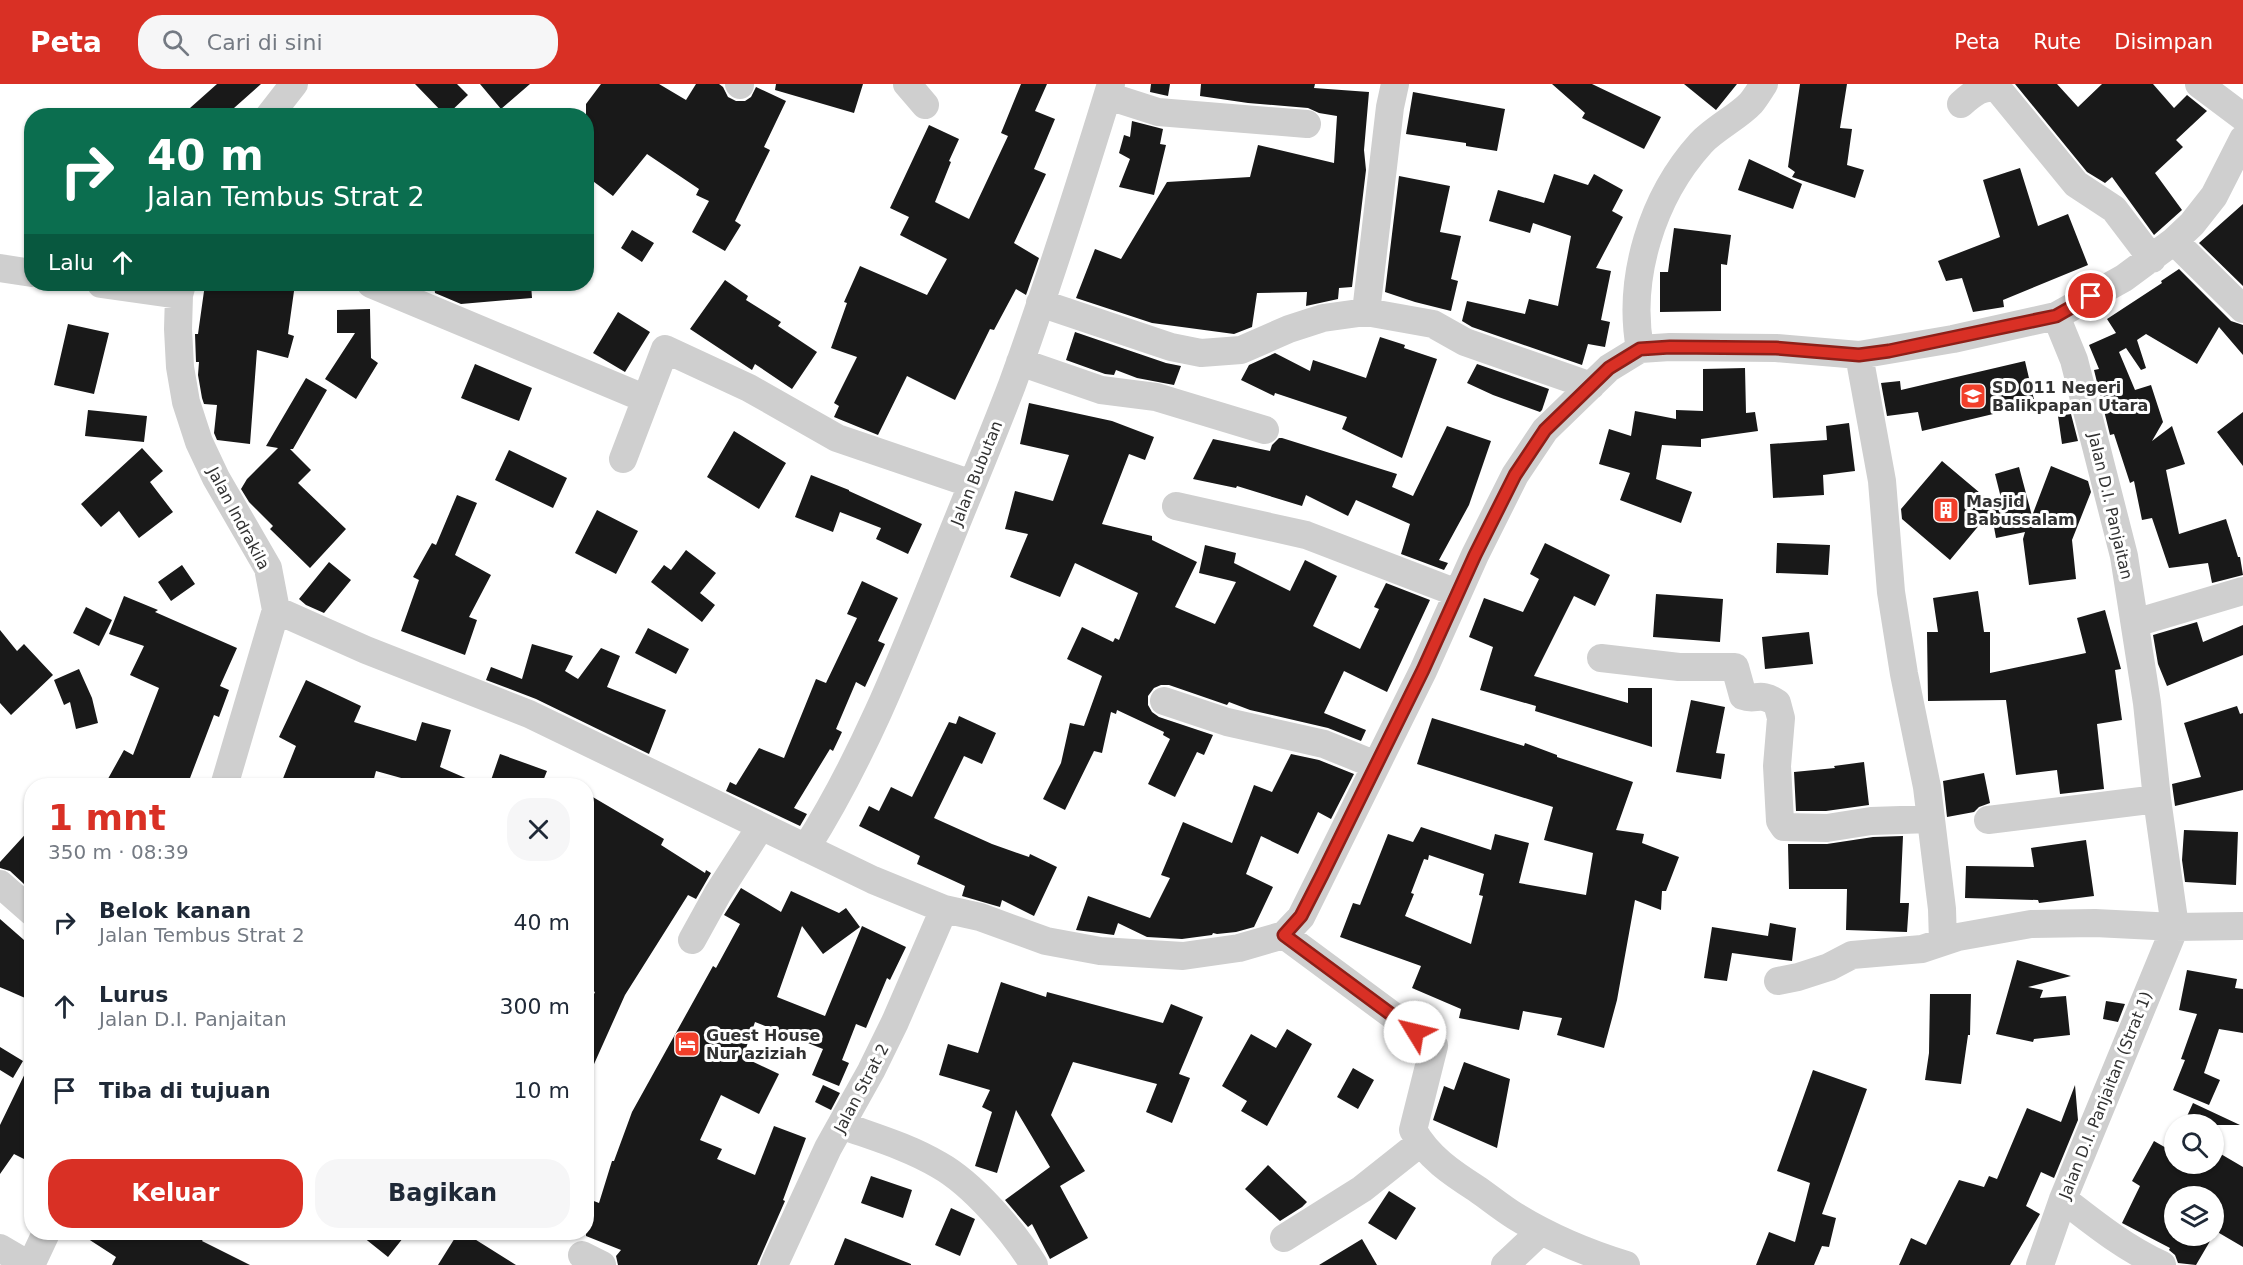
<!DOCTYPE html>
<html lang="id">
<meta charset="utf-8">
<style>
:root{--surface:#fff;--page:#f6f6f7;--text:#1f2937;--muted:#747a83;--accent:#d93025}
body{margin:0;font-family:"DejaVu Sans",sans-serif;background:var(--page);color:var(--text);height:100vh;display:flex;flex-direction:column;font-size:22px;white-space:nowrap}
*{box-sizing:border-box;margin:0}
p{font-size:20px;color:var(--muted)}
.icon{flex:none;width:33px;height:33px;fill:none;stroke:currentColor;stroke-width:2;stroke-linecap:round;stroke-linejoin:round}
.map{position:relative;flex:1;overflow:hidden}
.details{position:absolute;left:24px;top:694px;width:570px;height:462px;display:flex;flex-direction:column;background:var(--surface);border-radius:24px;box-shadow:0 2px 4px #0004}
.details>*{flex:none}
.guide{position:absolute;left:24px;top:24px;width:570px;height:183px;border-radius:24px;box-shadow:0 2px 4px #0004;background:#0b6e4f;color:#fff;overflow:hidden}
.fabs{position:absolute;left:2164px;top:1030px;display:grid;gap:12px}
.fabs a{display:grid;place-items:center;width:60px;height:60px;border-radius:50%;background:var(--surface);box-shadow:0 2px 4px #0004;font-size:30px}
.pin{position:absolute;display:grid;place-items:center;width:51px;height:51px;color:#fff;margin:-26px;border:3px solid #fff;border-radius:50%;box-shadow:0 2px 6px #0007}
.me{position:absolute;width:66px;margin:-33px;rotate:306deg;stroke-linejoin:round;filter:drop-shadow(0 0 4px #0008)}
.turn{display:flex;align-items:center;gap:21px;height:126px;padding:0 24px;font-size:27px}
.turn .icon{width:78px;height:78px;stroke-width:2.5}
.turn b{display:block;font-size:42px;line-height:51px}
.then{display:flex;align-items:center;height:57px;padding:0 24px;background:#0003;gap:12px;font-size:22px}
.round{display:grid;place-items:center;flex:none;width:63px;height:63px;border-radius:24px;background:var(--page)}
.headline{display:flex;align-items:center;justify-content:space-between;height:102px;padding:0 24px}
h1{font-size:36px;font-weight:700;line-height:45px;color:var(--accent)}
.cta{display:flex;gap:12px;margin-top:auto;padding:12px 24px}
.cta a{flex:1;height:69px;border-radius:24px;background:var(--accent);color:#fff;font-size:24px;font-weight:700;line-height:69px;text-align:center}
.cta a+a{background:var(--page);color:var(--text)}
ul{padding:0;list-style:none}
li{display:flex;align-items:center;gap:18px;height:84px;padding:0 24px}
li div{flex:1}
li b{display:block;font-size:22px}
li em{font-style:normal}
header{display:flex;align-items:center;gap:36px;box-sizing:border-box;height:84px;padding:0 30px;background:var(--accent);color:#fff}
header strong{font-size:28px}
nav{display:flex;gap:33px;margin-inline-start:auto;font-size:21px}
.search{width:420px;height:54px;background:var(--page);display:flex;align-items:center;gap:15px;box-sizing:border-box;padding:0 21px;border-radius:24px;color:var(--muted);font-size:22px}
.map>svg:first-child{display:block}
.building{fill:#191919;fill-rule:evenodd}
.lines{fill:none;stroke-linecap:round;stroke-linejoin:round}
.minor{stroke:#cfcfcf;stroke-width:28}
.route-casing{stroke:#8d1f18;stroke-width:15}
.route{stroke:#d93025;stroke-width:10}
.labels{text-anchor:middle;stroke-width:6;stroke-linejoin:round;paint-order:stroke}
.poi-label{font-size:16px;font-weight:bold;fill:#323232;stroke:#fff;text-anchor:start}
.street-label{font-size:16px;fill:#323232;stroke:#fff}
</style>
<header>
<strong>Peta</strong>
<div class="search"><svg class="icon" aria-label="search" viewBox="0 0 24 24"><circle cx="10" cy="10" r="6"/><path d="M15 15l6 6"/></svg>Cari di sini</div>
<nav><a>Peta</a><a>Rute</a><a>Disimpan</a></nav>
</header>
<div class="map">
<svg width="2243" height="1181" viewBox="0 0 2243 1181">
<rect width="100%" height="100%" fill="#fff"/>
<path class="building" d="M217,0H261L225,32H181Z
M415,0H457L468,11L446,32Z
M480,0H530L501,25Z
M601,0H659L686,16L696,0H719L723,3L728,13L736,17H745L751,13L756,3L786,17L764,63L770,66L735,137L741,141L725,167L692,148L709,117L696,111L699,105L647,70L613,112L586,92V20Z
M776,0H863L854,29L775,6Z
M1021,0H1047L1035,27L1055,35L1034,85L1046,90L1014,159L1039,174L1026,211L1016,205L994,246L990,245L955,316L907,292L878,351L834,333L839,322L834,319L857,273L831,264L847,219L844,218L860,182L927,211L947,175L900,151L909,133L890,124L929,41L959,55L949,77L951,78L935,118L969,135L1008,52L1001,49Z
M1151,0H1170L1168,12L1150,8Z
M1201,0H1315L1314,4L1369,8L1364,66L1366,86L1352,203L1339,204L1338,215L1306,222L1307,208L1257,209L1252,243L1234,250L1152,239L1076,214L1095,165L1121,175L1167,98L1250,93L1258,61L1334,79L1337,32L1319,29L1308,24L1248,19L1200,12Z
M1552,0H1592L1661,33L1644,65L1582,34L1585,29Z
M1684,0H1737L1716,26Z
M1800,0H1847L1840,44L1852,45L1847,81L1864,86L1855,114L1792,93L1795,88L1788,83Z
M2015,0H2057L2078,23L2102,0H2153L2174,24L2187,11L2207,27L2176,56L2183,63L2155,89L2182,126L2154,151L2112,93L2105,99L2087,88Z
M1413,8L1505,25L1497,67L1466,62V59L1406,50Z
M1132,37L1163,45L1160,60L1166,61L1154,111L1119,103L1130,75L1119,69L1124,51L1130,53Z
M1749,75L1802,100L1793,125L1738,106Z
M2020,84L2038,142L2068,130L2088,181L2003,216L2004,223L1973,228L1962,194L1946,197L1938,177L2000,153L1983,96Z
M1554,90L1588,101L1594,90L1623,106L1612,127L1623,133L1596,184L1611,187L1601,236L1610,238L1605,263L1588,260L1582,281L1472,243L1462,237L1467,217L1525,230L1529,215L1558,222L1571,152L1533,139L1530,149L1489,137L1498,106L1544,119Z
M1399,92L1450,102L1440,148L1461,152L1451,195L1458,197L1451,227L1415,218L1385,208Z
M2243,120V202L2199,159Z
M1674,144L1731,151L1727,181L1721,180V227L1660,228V188H1668Z
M632,146L654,159L642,178L621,164Z
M2179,185L2231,237L2243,241V271L2219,243L2197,280L2146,250L2137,256L2146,284L2141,286L2126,264L2119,268L2135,306L2151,301L2163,338L2152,357L2172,342L2185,380L2166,386L2179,450L2226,435L2238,473H2240L2243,491L2212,499L2208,479L2169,484L2152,434L2142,436L2134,397L2130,399L2114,350L2110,351L2094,286L2099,285L2089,261L2116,249L2107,235L2162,199L2161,197Z
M725,196L748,212L746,216L781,238L778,242L817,268L792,305L755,280L752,286L690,245Z
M205,200H295L288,250L294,252L288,274L257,266L250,360L217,356L214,349L217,321L204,320L202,314L198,291L199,278H196L195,250H198Z
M434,200H531L532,214L461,220L435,209Z
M370,225L371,274L378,279L356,315L325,295L355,249H337V226Z
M618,228L650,248L625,288L593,269Z
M68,240L109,249L94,310L54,301Z
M1075,248L1166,279L1181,282L1174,301L1137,294L1116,286L1114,291L1105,290L1066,276Z
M1380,253L1405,261L1404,264L1437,275L1402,374L1342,345L1347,333L1275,309L1274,312L1241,296L1249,281L1275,269L1310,287L1313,276L1366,294Z
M2025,277L2035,320L1922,347L1918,328L1887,332L1881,299L1900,297L1901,306Z
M475,280L532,304L519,337L461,314Z
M1477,280L1549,305L1542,326L1540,328L1493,311L1467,299Z
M1745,284L1746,329L1755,328L1758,347L1701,355V363L1662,361L1656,395L1692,408L1681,439L1620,416L1630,389L1599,380L1609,345L1631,352L1635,327L1676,335V326L1703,327V285Z
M306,294L327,306L293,365H290L311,386L298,399L346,445L310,484L270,445L273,442L249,418L241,405L247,395L278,364L266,362Z
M1029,319L1112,337L1154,353L1145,376L1129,370L1102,440L1152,452V456L1197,478L1175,523L1215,540L1236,498L1199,489L1205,461L1236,469L1234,479L1290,507L1305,476L1337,492L1313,542L1360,565L1379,525L1374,523L1386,499L1430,516L1387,608L1344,587L1324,629L1366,646L1361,657L1328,644L1250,626L1229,618L1227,621L1169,601H1161L1154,604L1148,612V621L1152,628L1159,633L1213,651L1204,671L1197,668L1175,713L1148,700L1170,655L1163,651L1164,648L1117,626L1116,630L1111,628L1102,669L1094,667L1065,726L1043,715L1061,679L1070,639L1084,642L1102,592L1067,575L1082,543L1113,558L1115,554L1119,556L1138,509L1075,479L1060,513L1010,493L1028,450L1005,445L1015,407L1053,417L1069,371L1020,360Z
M88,326L147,332L144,358L85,352Z
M2243,328V382L2217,348Z
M2071,330L2078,357L2062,360L2058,332Z
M1849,339L1855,387L1823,391L1824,411L1773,414L1770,360L1827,356L1826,342Z
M1447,342L1491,357L1469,421L1439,476L1448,479L1444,486L1401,470L1410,440L1356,416L1348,432L1306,411L1302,422L1237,402L1236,404L1193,395L1213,355L1270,367L1272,361L1279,354H1282L1397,390L1392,403L1413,412Z
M734,347L786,379L759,425L707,393Z
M142,364L163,387L150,398L173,428L139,454L119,427L101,443L81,420Z
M509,366L567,394L553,424L495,396Z
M1942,377L2005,430L1995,390L2019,383L2032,432L2051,382L2088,397L2091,408L2072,456L2076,495L2029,501L2023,455L2025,448L1996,454L1991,427L1950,476L1902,435L1901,425Z
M811,391L849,406V407L922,440L908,470L876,455L881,444L840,428L833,448L795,433Z
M457,411L477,419L455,471L491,491L469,533L477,536L465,571L401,547L419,496L413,493L432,459L436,461Z
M597,426L638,447L616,490L575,469Z
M1545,459L1610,491L1595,522L1574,512L1534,592L1628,619V604H1652V663L1535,627L1536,622L1480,606L1493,563L1469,553L1484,514L1523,528L1539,495L1530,490Z
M1777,459L1830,461L1828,491L1776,489Z
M686,466L716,489L700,509L715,521L702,538L651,498L664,481L671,486Z
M329,478L351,496L324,529L306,521L299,515Z
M182,481L195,500L171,517L158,498Z
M862,497L898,514L878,557L885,560L865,603L856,598L836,645L842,648L833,667L830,665L794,724L807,730L800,742L726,707L730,698L736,701L759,664L784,674L816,595L826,599L857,534L847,530Z
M1978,507L1984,548H1990V589L2086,569L2077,534L2105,526L2121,585L2115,586L2122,636L2097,640L2104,705L2060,710L2057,686L2016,691L2006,616L1928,617L1927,548H1938L1933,514Z
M1656,510L1723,515L1720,558L1653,553Z
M124,512L158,526L155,528L237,564L220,602L229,606L219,633L214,631L187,702H104L124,666L133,671L159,604L130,591L144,562L109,550Z
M86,523L112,536L99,562L73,549Z
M2197,538L2203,558L2243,541V571L2167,602L2158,580L2153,551Z
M648,544L689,565L676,590L635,569Z
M0,546L17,567L24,560L53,591L11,631L0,619Z
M1809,548L1813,580L1765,585L1762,553Z
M532,560L573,572L565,587L578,595L601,564L620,572L607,603L666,626L649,670L536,615L486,596L491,583L522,595Z
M79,585L92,614L98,639L76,645L70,618L64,621L54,596Z
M306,596L361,622L354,638L416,657L422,638L451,646L440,683L484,702H430L376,687L372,702H362L343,697L341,702H280L296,662L279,653Z
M1691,616L1725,623L1716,669L1725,670L1721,695L1676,688Z
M2237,622L2240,630L2243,629V706L2175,722L2172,700L2201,693L2184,639Z
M959,632L996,649L982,680L964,672L934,734L992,760L1029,773L1030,770L1057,783L1034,832L1002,816L1000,823L962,812L965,802L917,780L920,772L859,742L869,722L879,727L891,703L912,713L949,638L956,640Z
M1432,634L1524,662L1525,659L1557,671V673L1633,698L1616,746L1644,750L1642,759L1679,773L1666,807H1662L1661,826L1635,816L1617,916L1604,964L1557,951L1562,934L1523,927L1519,946L1459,934L1461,925L1412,904L1421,882L1340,853L1353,819L1360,821L1388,750L1413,758L1421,743L1491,766L1495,750L1529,759L1519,799L1586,811L1593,769L1544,756L1553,723L1417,680ZM1429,771L1484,790L1479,811L1483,812L1471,860L1405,832L1414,810L1411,809L1424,775L1428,776Z
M500,670L547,687L541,702H489Z
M1291,670L1319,676L1354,690L1331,735L1318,728L1298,770L1261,752L1246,790L1273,803L1254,843L1236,848L1217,850L1213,849L1212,851L1182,855L1147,853L1118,839L1114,851L1076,846L1088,812L1150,834L1170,794L1161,791L1183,738L1232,759L1254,701L1272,708Z
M1864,678L1869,721L1826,727H1796L1794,688L1835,684L1834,682Z
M1984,689L1990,719L1979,723L1974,728L1947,733L1943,697Z
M586,709L664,755L661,761L705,789L706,786L711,789L696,815L688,811L625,911L586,998V927L595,908L586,903Z
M32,743V792L24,800L10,787L0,784V778Z
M2184,746L2238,748L2236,801L2185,798L2182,776Z
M1903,752L1900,819H1909L1907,848L1846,846L1847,805H1789L1788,760H1827L1873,753Z
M2086,756L2094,812L2039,819L2038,816L1965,814L1966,782L2034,783L2031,764Z
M741,804L781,828L791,807L839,829L846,824L860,843L823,870L802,842L777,913L825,932L862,842L906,863L890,896L887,894L866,944L856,940L842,976L849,979L839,1002L812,991L823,965L755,938L743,973L779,990L759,1030L721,1011L700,1056L722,1065L717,1075L755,1091L774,1042L806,1054L783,1116L785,1117L757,1181H618L616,1172L621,1166L586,1152V1114L599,1119L612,1077H614L632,1028L713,882L716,884L740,840L724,831Z
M0,835L32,863V917L0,903Z
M1770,839L1796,844L1792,877L1732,869L1727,897L1704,894L1712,843L1768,852Z
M2017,876L2071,892L2028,903L2043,906L2040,914L2066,912L2070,951L2034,955L2033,958L1996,950Z
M2187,886L2237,895L2235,904L2243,905V949L2219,945L2204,989L2220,996L2209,1021L2173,1006L2185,976L2181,975L2197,930L2179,926Z
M1001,898L1046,913L1047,908L1163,939L1171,920L1203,933L1179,990L1190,994L1172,1039L1146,1028L1157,1000L1073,978L1051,1031L1085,1087L1060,1102L1088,1154L1050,1175L1032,1140L1028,1143L1005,1116L1050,1083L1016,1026L997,1089L975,1082L992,1028L982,1023L990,1006L939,991L948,960L978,969Z
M1930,910H1971L1970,951H1968L1961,1000L1925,996L1929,969Z
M2106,917L2125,920L2118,938L2103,935Z
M1287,945L1312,960L1267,1042L1241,1027L1247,1017L1222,1002L1251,950L1276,964Z
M0,963L23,977L13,994L0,986Z
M32,975V1060L24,1075L14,1070L0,1090V1041Z
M1464,978L1510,995L1497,1064L1433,1036L1444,1002L1454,1006Z
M1353,984L1374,996L1358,1025L1337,1013Z
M1813,986L1867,1005L1822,1130L1836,1134L1829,1163L1822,1162L1814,1181H1756L1769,1148L1795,1158L1810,1099L1777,1087Z
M823,1001L840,1009L831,1026L815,1018Z
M2075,1001L2078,1036L2054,1094L2041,1088L2026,1122L2040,1130L2010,1181H1899L1911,1154L1926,1161L1959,1096L1984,1103L1989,1092L1997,1095L2027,1024L2061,1038Z
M2193,1019L2240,1041H2183Z
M2154,1057L2175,1069V1080H2214V1066L2243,1083V1163L2214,1146V1113H2175V1156L2177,1152H2213L2196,1181L2178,1179L2175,1171L2169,1166L2170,1164L2122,1139L2140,1102L2132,1097Z
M1268,1081L1307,1118L1302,1123L1280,1137L1245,1105Z
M871,1092L912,1106L903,1134L861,1119Z
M1389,1107L1416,1124L1396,1156L1368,1139Z
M951,1124L975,1135L960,1172L935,1161Z
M79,1149H207L202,1157L250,1181H112L116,1173Z
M358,1149H407L388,1173Z
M458,1149H465L516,1181H438Z
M845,1154L911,1180V1181H834Z
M1362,1155L1377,1181H1319Z"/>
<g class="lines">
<path class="minor" d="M739,0L740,1
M907,0L925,21
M2199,0L2243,33
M1108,12L1158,28L1307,40
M1961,20C1972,10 1984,0 1998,5L2076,100L2114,125L2152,175
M269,32L294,0
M2174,157L2243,225
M0,184L32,189
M101,200L179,211
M182,200L179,211L178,245L180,283L186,318L199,358L216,394L268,484L276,526L224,702
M371,200L646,315
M1040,219L1171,263L1201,269L1241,266L1289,245L1323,234L1366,228L1433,240L1465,258L1591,302
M1366,228L1390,23L1395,0
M2056,232L2074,276L2124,472L2147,619L2157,715L2175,843
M1640,265C1627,194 1652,113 1701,59C1715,44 1738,33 1751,19C1756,13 1760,6 1764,0
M1859,271L1882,397L1891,508L1904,590L1927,703L1942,825L1943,858
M1020,278L1101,306L1156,313L1265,346
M623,375L665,265L749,304L837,354L972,400
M1176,422L1306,451L1457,509
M276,526L366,566L529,630L873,796L944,825L980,833L1046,857L1100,867L1183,872L1239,864L1284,851L1301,833L1423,587L1475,471L1515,391L1545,346L1609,284L1640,265L1670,263L1776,264L1859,271L1953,255L2056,232L2124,194L2174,157L2192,140L2214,112L2243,55
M2135,539L2243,507
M1601,574L1679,583H1735L1743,612C1756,617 1760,607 1777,619L1781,634L1777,682L1780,737L1784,743L1827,744L1871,737L1931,735
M1164,617L1227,638L1324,660L1376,681
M1988,736L2157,715
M806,764C865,671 905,567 946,465C968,410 991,356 1012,301C1048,202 1080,101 1111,0
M0,800L32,828
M1284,851L1434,962L1413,1046C1428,1073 1452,1089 1477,1105C1490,1114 1502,1124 1515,1132C1549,1153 1587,1169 1626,1181
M692,856L718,809L761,742
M1778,897L1798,893L1829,883L1852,871L1922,865L1958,853L2031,840L2095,839L2175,843L2243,842
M841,1041C874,1053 909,1063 939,1081C973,1100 1014,1148 1034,1181
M2063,1115C2095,1140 2125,1164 2162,1181
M1284,1154L1362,1105L1420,1059
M0,1164L29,1181
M582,1171L602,1181
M31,1181L46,1149
M774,1181L828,1064L871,987L895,938L944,825
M1505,1181L1541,1147
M2040,1181L2063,1115L2175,843"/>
</g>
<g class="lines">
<g class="route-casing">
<path id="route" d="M1415,948L1284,851L1301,832L1322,791L1423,586L1475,471L1515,391L1545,346L1609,284L1640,265L1670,263L1776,264L1859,271L1889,267L2056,232L2091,212"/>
</g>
<use href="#route" class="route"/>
</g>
<defs>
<g id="school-square" transform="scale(1.35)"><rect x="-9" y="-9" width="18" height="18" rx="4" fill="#f23f2a" stroke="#fff"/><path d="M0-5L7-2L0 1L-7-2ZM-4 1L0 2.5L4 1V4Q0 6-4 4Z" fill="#fff"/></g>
<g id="building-square" transform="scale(1.35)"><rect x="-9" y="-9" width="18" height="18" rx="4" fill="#f23f2a" stroke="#fff"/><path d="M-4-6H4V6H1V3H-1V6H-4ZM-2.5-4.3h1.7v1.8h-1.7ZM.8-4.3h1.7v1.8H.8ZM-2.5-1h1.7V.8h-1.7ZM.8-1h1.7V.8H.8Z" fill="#fff"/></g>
<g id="hotel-square" transform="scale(1.35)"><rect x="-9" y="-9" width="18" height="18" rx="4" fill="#f23f2a" stroke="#fff"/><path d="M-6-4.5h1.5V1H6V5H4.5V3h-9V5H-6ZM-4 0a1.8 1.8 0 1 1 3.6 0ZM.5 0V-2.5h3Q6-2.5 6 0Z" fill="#fff"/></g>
</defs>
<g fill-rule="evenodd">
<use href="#school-square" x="1973" y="312"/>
<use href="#building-square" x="1946" y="426"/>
<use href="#hotel-square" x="687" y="960"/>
</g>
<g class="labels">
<g class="poi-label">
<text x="1992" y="309">SD 011 Negeri<tspan x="1992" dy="18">Balikpapan Utara</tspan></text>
<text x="1966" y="423">Masjid<tspan x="1966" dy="18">Babussalam</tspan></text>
<text x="706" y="957">Guest House<tspan x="706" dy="18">Nur aziziah</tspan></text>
</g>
<g class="street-label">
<text transform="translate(976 389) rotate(-68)" y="6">Jalan Bubutan</text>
<text transform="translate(2111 422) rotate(77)" y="6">Jalan D.I. Panjaitan</text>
<text transform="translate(239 434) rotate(62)" y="6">Jalan Indrakila</text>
<text transform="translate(861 1004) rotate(-62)" y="6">Jalan Strat 2</text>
<text transform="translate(2105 1011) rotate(-68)" y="6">Jalan D.I. Panjaitan (Strat 1)</text>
</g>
</g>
</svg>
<div class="fabs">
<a><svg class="icon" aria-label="search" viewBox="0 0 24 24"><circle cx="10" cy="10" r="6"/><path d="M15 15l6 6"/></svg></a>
<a><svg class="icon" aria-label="layers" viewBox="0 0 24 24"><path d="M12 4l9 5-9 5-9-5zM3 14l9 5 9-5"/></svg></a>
</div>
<div class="pin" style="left:2091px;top:212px;background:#d93025"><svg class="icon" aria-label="arrive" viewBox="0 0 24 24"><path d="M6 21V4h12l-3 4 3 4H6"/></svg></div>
<svg class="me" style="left:1415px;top:948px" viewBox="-20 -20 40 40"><circle r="19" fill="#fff"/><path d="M0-13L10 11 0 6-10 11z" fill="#d93025"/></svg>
<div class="guide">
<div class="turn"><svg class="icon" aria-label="right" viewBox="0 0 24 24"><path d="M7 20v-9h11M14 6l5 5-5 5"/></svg><div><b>40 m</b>Jalan Tembus Strat 2</div></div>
<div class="then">Lalu<svg class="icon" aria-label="ahead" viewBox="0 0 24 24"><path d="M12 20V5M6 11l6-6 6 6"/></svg></div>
</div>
<section class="details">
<div class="headline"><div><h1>1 mnt</h1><p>350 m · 08:39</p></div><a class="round"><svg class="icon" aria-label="close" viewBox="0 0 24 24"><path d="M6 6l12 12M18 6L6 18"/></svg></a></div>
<ul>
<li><svg class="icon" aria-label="right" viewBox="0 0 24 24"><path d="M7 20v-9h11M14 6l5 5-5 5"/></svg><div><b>Belok kanan</b><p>Jalan Tembus Strat 2</p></div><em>40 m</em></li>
<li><svg class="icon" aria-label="ahead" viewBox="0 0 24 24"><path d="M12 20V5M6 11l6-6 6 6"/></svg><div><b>Lurus</b><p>Jalan D.I. Panjaitan</p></div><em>300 m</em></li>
<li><svg class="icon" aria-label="arrive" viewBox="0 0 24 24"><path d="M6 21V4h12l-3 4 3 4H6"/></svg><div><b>Tiba di tujuan</b></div><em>10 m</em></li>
</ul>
<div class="cta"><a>Keluar</a><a>Bagikan</a></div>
</section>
</div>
